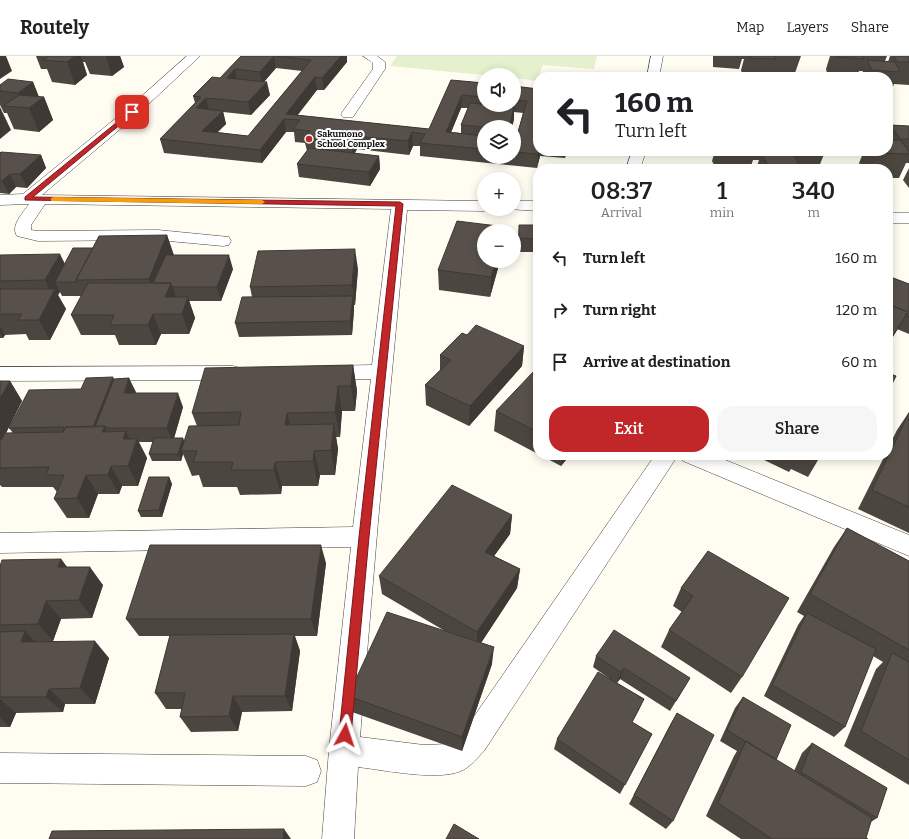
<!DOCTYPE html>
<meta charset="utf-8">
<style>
:root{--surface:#fff;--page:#f6f6f6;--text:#202124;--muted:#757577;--line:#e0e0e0;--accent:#c12629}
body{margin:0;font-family:Bitter,serif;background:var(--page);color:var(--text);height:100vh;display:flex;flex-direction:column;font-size:15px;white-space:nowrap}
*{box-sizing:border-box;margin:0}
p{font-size:13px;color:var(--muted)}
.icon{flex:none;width:22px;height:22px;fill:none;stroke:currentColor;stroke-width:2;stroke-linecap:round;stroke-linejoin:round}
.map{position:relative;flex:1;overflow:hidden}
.details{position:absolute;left:533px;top:108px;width:360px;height:296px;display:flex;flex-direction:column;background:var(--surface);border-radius:16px;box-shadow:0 2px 10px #0003}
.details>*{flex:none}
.banner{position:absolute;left:533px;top:16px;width:360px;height:84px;border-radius:16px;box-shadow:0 2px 10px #0003;background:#fff;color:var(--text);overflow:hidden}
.tools{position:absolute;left:477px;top:12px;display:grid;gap:8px}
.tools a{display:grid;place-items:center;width:44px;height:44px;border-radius:50%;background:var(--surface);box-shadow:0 2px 10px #0003;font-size:20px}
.pin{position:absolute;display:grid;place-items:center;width:34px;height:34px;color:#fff;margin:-17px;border-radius:8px;box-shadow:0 2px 6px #0006}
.me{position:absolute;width:44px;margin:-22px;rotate:5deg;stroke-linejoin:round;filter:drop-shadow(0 0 3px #0008)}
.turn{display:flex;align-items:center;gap:14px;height:84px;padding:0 16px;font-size:18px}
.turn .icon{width:52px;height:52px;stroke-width:2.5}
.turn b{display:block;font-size:28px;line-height:34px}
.eta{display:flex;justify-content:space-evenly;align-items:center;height:68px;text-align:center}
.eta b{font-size:24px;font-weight:600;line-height:28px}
.primary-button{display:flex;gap:8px;margin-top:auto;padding:8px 16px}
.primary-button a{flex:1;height:46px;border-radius:16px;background:var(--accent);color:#fff;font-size:16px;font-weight:600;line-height:46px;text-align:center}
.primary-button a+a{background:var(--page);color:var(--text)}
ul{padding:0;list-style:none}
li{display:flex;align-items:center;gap:12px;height:52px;padding:0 16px}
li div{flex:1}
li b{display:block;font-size:15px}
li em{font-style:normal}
header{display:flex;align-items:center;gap:24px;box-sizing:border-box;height:56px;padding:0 20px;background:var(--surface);border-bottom:1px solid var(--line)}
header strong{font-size:19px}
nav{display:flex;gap:22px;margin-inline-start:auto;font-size:14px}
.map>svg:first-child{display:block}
.pitch{fill:#e4f1cc}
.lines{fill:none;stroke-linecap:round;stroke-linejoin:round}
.minor-casing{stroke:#424242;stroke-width:1}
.minor{fill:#fff;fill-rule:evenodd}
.wall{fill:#4c4640;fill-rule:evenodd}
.shaded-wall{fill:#3e3934}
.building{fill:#58514b;stroke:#3e3934}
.route{fill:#c12629;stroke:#7d191b}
.slow{fill:#f59e0b}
.poi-dot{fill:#c12629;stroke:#fff;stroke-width:1.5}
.labels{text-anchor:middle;stroke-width:4;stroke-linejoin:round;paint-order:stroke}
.far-poi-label{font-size:9px;font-weight:bold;fill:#0f0f0f;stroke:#fff;text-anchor:start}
</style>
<header>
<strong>Routely</strong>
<nav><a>Map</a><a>Layers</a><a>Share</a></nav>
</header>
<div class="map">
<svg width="909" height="783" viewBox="0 0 909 783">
<rect width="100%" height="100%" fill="#fffdf2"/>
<path class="pitch" d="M397,0H597L594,13L543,9L537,25L514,22V19H484L390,10Z"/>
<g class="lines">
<g class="minor-casing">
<path id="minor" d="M187,0H200L137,59L42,139L484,145V153H490L484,155L407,154L378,466L360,681L424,689L448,688L464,675L655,399H678L484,695C478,701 471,710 463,714C441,726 384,714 358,711L354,783H322L329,694L351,491L0,497V477L353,471L371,323L325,324L318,322L315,317L318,312L325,310L372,309L391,153L45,148L31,169V174L38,175L158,174L229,181L231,185L229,189L223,190L158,184L38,185L17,180C10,170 23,157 29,148L0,149V139L23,138L127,53Z
M363,0H377L385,6V13L353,61H343L341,58L373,13V7Z
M651,0H663L659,21H647Z
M632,95H646L640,113H626Z
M514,145H538V155L508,153H514Z
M888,157H909V167H888Z
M233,310L240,312L243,317L240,322L233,324L0,325V311Z
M680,399H713L909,479V500L683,405Z
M0,697L306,700L317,704L321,715L317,726L306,730L0,727Z"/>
</g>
<use href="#minor" class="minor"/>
</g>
<path class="wall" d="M36,0H120L124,11L112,20L90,18L85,6H83L87,19L75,29L52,26L47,13H41Z
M241,0H347V6L324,34H317L297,59L429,73L451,24L484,27V49H514V30L538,33V95H567L565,102L540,100L537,112L420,100V90H413L409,99L357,93L355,97L379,100L380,113L370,130L299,121L297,108L307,95L305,87L295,86L294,76H286L262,107L164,97L160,83L195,47L193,40L220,22ZM276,12L302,15L248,80L217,76L226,68L223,56L251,59L270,39L264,26ZM461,52H468L461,69V77L451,76ZM514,56L523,57L516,83L514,82V101H484V71L514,64Z
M713,0H801L795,17L772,16L770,21H743L741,14L744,3H742L739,13L713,11Z
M830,0H887L885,5L888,6L890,0H909V29L894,28L890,38H888V21H860L863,15H859L857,21H828L826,13Z
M33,26L39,41H44L53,64L39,76L14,73L7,57H4L0,49V29Z
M890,69L909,70V107H906L899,122H888V113H863L859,107L864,95H888V73Z
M715,95H776L775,97H780L781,95H824L825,96L818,113H756L759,104H753L750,113H716L712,105Z
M0,97L41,99L46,112L27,132L16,131L9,138L0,137Z
M909,112V132L903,124Z
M519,169H538V196H518V182Z
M167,179L173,199L233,213L221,245H189L195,262L189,278H161L156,289H119L115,279H81L71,259L81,240H62L60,236L58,239L66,253L50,284H29L26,278L5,279L3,282H0V199L65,208L93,192Z
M500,205L490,241L439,234L438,214Z
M358,213L355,249H354V254L352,279L239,281L235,267L252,241L250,231Z
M888,220L909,228V278L897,273L888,289Z
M467,279L524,290L522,310L469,370L426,349L425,329L440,314V299Z
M353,309L357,335L355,355H342L340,381H336L338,393L335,419H320L318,430H282L281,438L240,439L237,431H203L199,419L192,420L183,398L181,405H152L149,398L153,386H139L147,402L138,430H122L119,438H98L89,462H67L54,443L57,436L53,431H2L0,429V386L1,385H0V325H10L22,345L6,377H13L9,372L81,333L114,323L129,322L135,337L183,351L174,382L184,385L197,370L192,357Z
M538,316V398L494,375L496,355Z
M909,356V477L858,453L885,399H888V392L897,374Z
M540,399H570L561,410Z
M754,399H821L808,421L791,413L789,416Z
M169,421L172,428L162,461H141L138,455Z
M512,459L510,478L494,500L520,513L517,532L481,587L492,608L462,695L352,656L348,640L445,575L382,538L379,520Z
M847,472L909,505V729L844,690L876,613L883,606L873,600L845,671L834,681L764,640L798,569L804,560L797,556L834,491Z
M708,495L742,621L731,637L661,591L669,574L682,556L673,550L681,532Z
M61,503L67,511L103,529L92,562L61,563L53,585L109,602L95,648H65L63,656L16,657L10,671H0V510Z
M326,507L317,580H295L300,595L292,655L242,656L238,675L191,676L180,661L182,653H166L155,637L170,580H139L126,563Z
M596,600L690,622L670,655L620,623L617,627L644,643L632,666L652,678L620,738L554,693L557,683L610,623L593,611Z
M743,641L776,704L794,715L802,697L812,687L877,762L871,766L866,782L868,783H741L706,760L734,700L737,695L720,685L735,652Z
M677,657L673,765L666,773L629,748L671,667Z"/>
<path class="shaded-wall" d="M0,0H6L12,15L0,23Z
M75,0H81L87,19L75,29L67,6Z
M106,0H120L124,11L112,20Z
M274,0L276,12L262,28L260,16Z
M341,0H347V6L324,34L322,22Z
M235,13L237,26L227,22Z
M315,21L317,34L294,64L286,58Z
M33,26L40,44L44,41L53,64L39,76L29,52H25L18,37Z
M267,26L270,39L251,59L248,46Z
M462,39L461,52L446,89V76Z
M206,42L209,54L196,52Z
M0,51L11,74L0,83Z
M514,51V64L512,71H509Z
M223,55L226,68L206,88L202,75Z
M284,63L286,76L262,107L260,94Z
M412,76L413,90L409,99L408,85Z
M355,80L357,93L353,100L351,87Z
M539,95H541L540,100L537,112L538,98Z
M566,95H567L565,102Z
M41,99L46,112L27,132L20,118Z
M379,100L380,113L370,130L369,116Z
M10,118L16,131L9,138L2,125Z
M167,179L174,199L156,243L149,223Z
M355,193L358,213L355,249L352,229Z
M60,198L70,218L55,226L60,236L58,239L66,253L50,284L39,264L52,238L45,224Z
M229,199L233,213L221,245L217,231Z
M496,205H500L490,241L491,221Z
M171,227L178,247L165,241Z
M353,240L354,254L352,279L350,265Z
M188,241L195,262L189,278L182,258Z
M908,256L896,276L888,289V287Z
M153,258L161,278L156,289L148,269Z
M0,270L5,279L3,282L0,277Z
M524,290L522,310L469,370L470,350Z
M353,309L357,335L355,355L351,330Z
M113,321L120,335L105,372L115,390L102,376L91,374Z
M129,322L136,336L130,351L124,337Z
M10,325L22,345L2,385L0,383V343Z
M338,330L342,355L340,381L335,356Z
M178,337L183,351L173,386L167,372Z
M287,357L294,382L285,369Z
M334,368L338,393L335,419L331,394Z
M126,375L134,392L137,383L147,402L138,430L128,410L123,383Z
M183,382L186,389L181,395L183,398L181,405L178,398Z
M314,395L320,419L318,430L313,405Z
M563,399H570L561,410Z
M275,406L282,430L281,438L274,414Z
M111,410L122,430L119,438L108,419Z
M86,419L98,438L89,462L77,442Z
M169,421L172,428L162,461L159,454Z
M512,459L510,478L484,514L485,496Z
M321,489L326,507L317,580L311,563Z
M61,503L75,522L58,511Z
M90,511L103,529L92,562L79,544Z
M520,513L517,532L477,593V576Z
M46,545L61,563L53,585L38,568Z
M25,575L41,592L21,586Z
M294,578L300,595L292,655L285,640Z
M95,585L109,602L95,648L80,632Z
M494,591L492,608L462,695V681Z
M624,612L620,623L617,627L621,616Z
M49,633L65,648L63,656L46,641Z
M233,640L242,656L238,675L229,660Z
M0,643L16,657L10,671L0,662Z
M644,643L639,654L627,676L632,666Z
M284,773L291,783H283Z"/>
<path class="building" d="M49,0H75L67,6L43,4Z
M241,0H274L260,16L235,13L227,22L267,26L248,46L206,42L196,52L223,55L202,75L248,80L311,4L275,0H341L322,22L315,21L286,58L429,73L451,24L484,27V41L462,39L446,76L484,80V93L420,87L425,78L412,76L408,85L355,80L351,87L305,82L310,75L293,73L300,64L284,63L260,94L160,83L201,41L193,40L212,21L220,22Z
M749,0H775L776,3L749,2Z
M837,0H863L864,3L837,1Z
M894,0H909V6H897Z
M867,4L895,6L900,16L872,14Z
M8,23L33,26L18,37L0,35V29Z
M514,30L538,33V95H539L538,98L514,96V82L516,83L527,45L514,44Z
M19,39L44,41L29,52L3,50Z
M470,47L514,51L509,71H484L461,69Z
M890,69L909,70V83H900Z
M888,84H900L909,95V98L879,97L877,95H888Z
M309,92L379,100L369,116L297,108Z
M793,95H824L825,96H793Z
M1,96L41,99L20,118H10L2,125L0,124V97Z
M761,97H793L801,112L769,111Z
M457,165L506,171L505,175H484V205H496L491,221L438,214Z
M519,169H538V183L519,182Z
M167,179L149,223L76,224L99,180Z
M73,192H93L76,224L77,226H55Z
M355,193L352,229L250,231L258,195Z
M60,198L45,224L0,225V199Z
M166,199H229L217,231H172L171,227H153Z
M888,220L909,228V261L905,259L908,256L888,248Z
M88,227H171L165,241H188L182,258H153L148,269H110L114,259H71Z
M0,233H55L39,264H18L22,258H0Z
M353,240L350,265L235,267L242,241Z
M888,248L908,256L888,287Z
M476,269L524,290L470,350L425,329L451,304L440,299L462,277L467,279Z
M353,309L351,330H338L335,356L287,357L285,369L334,368L331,394L314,395L313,405L275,406L274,414H231L233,406H193L197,395H181L189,370L239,369L241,356L192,357L205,312Z
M535,314L538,316V376L496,355Z
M888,317L896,320L888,336Z
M113,321L93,371H66L64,374H63L64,371L9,372L29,334L81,333L86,322Z
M129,322L124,337H178L167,372H106L105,370L95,371L114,323Z
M0,325H10L0,343Z
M909,357V451L872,434Z
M105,370L102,376L126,375L123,383H137L128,410H111L108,419H86L77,442L54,443L64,419H46L49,411L0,412V386L5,377L63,376L66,371Z
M154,382H183L178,398H149Z
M814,399H820L819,402Z
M149,421H169L159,454L138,455Z
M452,429L512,459L485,496L520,513L477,576L379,520Z
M847,472L909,505V594L810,538Z
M150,489H321L311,563H126Z
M708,495L789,542L742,621L669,574L693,540L681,532Z
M61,503L58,511H90L79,544L46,545L38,568L0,569V510L2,504Z
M387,556L494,591L462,681L348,640Z
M807,557L876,593L845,671L772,629Z
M614,574L690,622L676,645L624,612L621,616L596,600Z
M25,575L21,586L95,585L80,632L49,633L46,641H0V576Z
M294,578L285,640H233L229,660L180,661L185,637H155L170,579Z
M892,597L909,606V704L861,675Z
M598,616L644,643L632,666L652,678L625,729L557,683Z
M743,641L791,669L776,704L727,674Z
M677,657L714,679L673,765L634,739Z
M746,685L872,762L866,782L868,783H772L718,747Z
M812,687L887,732L877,762L801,716Z
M454,768L479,783H446Z
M284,773L283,783H49L52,775Z"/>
<path class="route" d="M132,54L134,55V57L33,141L400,146L403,148L369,481L351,679L349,683L345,685L341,683L339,679L359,481L396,150L25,144V141Z"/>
<path class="slow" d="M54,141L262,144L265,146L262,148L51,145V142Z"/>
<circle class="poi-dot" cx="309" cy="83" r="4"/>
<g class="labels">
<g class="far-poi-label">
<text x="317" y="81">Sakumono<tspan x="317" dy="10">School Complex</tspan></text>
</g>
</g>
</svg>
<div class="tools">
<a><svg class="icon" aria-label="sound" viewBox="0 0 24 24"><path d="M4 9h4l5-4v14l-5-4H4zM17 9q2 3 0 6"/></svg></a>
<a><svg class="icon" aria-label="layers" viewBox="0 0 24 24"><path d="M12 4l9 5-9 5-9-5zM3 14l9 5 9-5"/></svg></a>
<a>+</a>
<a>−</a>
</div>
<div class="pin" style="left:132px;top:56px;background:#d93025"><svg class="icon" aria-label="arrive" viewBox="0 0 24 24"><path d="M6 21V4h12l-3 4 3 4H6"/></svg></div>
<svg class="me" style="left:345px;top:679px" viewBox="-20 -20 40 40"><path d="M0-17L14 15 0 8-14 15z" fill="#c12629" stroke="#fff" stroke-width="4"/></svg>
<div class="banner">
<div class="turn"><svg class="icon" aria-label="left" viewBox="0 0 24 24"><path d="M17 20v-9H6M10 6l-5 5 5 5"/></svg><div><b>160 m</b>Turn left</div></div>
</div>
<section class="details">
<div class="eta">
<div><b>08:37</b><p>Arrival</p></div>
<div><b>1</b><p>min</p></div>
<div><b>340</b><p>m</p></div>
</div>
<ul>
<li><svg class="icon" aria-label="left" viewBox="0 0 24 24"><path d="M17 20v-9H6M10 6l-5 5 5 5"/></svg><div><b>Turn left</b></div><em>160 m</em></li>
<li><svg class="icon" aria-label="right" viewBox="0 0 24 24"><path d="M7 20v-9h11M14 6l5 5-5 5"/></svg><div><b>Turn right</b></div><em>120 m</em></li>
<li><svg class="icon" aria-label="arrive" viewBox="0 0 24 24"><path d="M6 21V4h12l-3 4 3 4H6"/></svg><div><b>Arrive at destination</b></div><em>60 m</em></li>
</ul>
<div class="primary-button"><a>Exit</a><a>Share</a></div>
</section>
</div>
